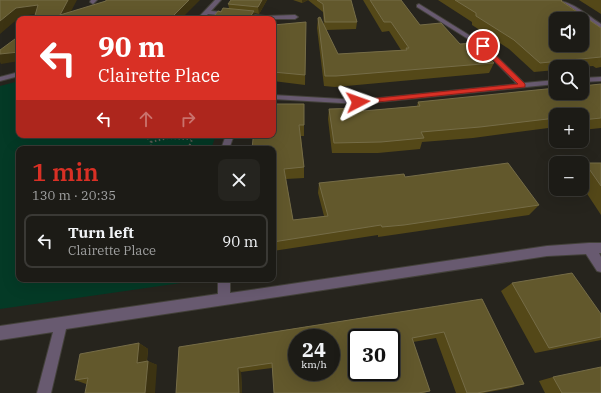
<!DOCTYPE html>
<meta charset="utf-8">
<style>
:root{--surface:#1c1b16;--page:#25241f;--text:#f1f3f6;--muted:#a0a1a1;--line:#3a3935;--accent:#d93025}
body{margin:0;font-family:"IBM Plex Serif",serif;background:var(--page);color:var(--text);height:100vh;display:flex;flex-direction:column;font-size:15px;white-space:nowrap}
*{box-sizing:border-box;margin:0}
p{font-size:13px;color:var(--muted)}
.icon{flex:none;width:22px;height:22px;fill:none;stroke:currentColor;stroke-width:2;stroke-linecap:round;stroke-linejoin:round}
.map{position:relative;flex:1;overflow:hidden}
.details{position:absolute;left:16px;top:146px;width:260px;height:136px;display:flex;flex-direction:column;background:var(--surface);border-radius:8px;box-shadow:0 4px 16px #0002,0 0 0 1px var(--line)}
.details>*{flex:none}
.hud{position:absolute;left:16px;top:16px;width:260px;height:122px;border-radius:8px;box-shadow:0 4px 16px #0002,0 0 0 1px var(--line);background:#d93025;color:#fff;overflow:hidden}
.fabs{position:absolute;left:549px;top:12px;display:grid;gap:8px}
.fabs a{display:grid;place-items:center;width:40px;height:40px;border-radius:8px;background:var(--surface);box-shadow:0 4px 16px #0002,0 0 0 1px var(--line);font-size:20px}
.speed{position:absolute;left:288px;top:329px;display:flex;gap:8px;font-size:20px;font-weight:700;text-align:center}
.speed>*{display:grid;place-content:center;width:52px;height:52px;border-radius:50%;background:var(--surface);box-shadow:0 4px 16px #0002,0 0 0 1px var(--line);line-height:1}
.speed small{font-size:10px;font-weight:400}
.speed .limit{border:2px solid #111;border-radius:6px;background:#fff;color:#111}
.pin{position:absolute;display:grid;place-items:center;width:34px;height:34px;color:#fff;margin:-17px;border:2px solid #fff;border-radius:50%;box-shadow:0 1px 4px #0007}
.me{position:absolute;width:44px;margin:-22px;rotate:86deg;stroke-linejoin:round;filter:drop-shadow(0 0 3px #0008)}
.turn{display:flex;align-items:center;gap:14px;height:84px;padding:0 16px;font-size:18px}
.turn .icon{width:52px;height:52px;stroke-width:2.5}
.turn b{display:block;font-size:28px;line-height:34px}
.lanes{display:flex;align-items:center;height:38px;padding:0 16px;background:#0003;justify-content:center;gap:20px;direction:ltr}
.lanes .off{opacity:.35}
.round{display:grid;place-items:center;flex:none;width:42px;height:42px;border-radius:8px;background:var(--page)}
.summary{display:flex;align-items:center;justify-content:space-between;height:68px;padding:0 16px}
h1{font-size:24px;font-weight:600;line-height:30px;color:var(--accent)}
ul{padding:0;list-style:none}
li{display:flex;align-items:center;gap:12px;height:54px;margin:0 8px 6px;padding:0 8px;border:2px solid var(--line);border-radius:8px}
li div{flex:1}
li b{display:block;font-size:15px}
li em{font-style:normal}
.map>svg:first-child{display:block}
.green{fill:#043a26}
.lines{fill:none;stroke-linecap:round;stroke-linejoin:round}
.minor-casing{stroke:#43413a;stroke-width:2}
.path{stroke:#5e5d56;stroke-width:2;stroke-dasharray:1.5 2.5;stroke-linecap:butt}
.minor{fill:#685a70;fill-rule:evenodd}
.wall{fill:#544818}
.shaded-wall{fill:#3c3312}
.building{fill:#62582c;stroke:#756c47;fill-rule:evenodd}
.route{fill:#d93025;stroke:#8d1f18}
</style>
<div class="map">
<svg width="601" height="393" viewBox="0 0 601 393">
<rect width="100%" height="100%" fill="#26241d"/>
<path class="green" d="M19,81V135H216L211,149H19V279H193L188,282L0,309V86Z"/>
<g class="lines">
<g class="minor-casing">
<path id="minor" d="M91,0H97L93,4L90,2Z
M215,0H221L211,11L266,16L295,15L298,17L295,19H258L208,14L203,19H197Z
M553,0C571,0 587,15 601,24V29Z
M419,4L485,45L524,83L556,80V84L359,104L273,99V95L359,100L517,84L481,47L417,7V5Z
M19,72V76L0,81V77Z
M601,77V81L582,82V78Z
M226,135H234L229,149H221Z
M589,243H601V253H599L601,257V272L597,271L586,254L547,256L66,329L51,393H37L53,332L0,340V326L218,294V279H230V293L547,246Z"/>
</g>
<path class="path" d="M145,135L151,142V149
M151,142L168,138L191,139
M188,149L194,135"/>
<use href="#minor" class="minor"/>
</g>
<path class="wall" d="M231,0H267L259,14L254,13L255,17L212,19L221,12L229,8L228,4Z
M293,0H351L357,22L356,29L326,30L338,54L401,50L389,31L382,32L363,0H401L420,25L460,44L494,63L489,73L335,87L324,86L317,28L318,18L324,26L323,12L308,0L302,3Z
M438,0H562V1L601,28V67L596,68L593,66L581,67H556V70L534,72L509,49L472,25V22Z
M579,0H601V14Z
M306,22L305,85L273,81V25Z
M601,84V128L582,130V115H556V127L473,138L422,142L420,149L378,153H332L328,119L329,109L363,111L417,106L418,102Z
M304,104V136H301L304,167V178L286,179L293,220L324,216L318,193L319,183L405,177L539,205L529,215L399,234L378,237V235L273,251V149L255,138Z
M585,163H601V215L582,186V167Z
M512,283L601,314V340L535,353L501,291Z
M482,299L524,384L511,388L483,393H456L436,338L413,342L430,391L424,393H274L272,368L241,372L242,393H176L179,347Z
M139,343L148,349L147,361L157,365L86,384L75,380Z
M553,377L601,393H545L539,381Z"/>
<path class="shaded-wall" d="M68,0H77L67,19L60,15Z
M189,0H200L181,19H170Z
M262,0H267L259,14L258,7Z
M302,0H308L302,3Z
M38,5L43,13L21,16L0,34V21L16,8Z
M254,11L255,19L250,17Z
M19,52V61L1,64L0,62V54Z
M139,343L148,349L146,367L137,363Z
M148,361L157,365L155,393H145Z
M238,368L241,372L242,393H239Z"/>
<path class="building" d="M0,0H68L60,15L106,1V0H189L170,19H34L38,5L16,8L0,21Z
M231,0H262L258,7L228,4Z
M317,0H351L357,22H325L323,4Z
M370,0H401L420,25L441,23L460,44L475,43L494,63L336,76H325L318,18L320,17L338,54L407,50L406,48H409L391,22H384Z
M455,0H562L561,1L601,28V57L540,63L514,40L476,16V13ZM556,19H582V45H556Z
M223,8L254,11L250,17L269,19H212L218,11L221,12Z
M306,22L305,75L273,72V25Z
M19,36V52L0,54V50Z
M601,84V118L582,120V115H556V118L480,127L421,132L424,138L381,142L334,143L329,109L363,108V111L420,106L418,102L556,88V93H582V86Z
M273,104H304V125H299L304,167L284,169L293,220L328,216L319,183L404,174L405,177L508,163L539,205L404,225L382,227L381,225L273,242V149H252L253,139L255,138L256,135H273Z
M585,163H601V186Z
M572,273L601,314V337L549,348L512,283Z
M482,299L524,384L477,393H467L444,332L412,338L430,391L418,393H274L272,363L238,368L239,393H176L179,347ZM297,338H331V372H297ZM357,338H391V372H357Z
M139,343L137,363L148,361L145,393H85L88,378L75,380L80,354Z
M601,367V393H562L553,377Z"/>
<path class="route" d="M481,45H485L525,84V87L358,104L355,102L358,100L518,84L481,48Z"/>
</svg>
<div class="fabs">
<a><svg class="icon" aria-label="sound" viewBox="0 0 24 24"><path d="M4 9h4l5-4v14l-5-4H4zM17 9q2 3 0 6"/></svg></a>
<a><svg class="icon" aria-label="search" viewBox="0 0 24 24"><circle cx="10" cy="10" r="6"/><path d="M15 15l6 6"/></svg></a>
<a>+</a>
<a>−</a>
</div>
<div class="speed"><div>24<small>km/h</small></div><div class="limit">30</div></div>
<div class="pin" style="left:483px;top:46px;background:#d93025"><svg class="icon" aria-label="arrive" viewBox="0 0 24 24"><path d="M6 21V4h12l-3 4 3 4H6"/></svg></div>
<svg class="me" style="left:358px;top:102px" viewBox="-20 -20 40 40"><path d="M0-17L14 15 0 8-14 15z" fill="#d93025" stroke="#fff" stroke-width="4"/></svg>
<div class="hud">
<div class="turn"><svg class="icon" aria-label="left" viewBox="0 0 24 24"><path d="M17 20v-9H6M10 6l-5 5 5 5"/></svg><div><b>90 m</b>Clairette Place</div></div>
<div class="lanes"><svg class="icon" aria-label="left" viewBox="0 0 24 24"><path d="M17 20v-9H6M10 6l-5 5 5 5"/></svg><svg class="icon off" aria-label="ahead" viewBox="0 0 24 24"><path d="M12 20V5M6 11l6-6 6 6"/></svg><svg class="icon off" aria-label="right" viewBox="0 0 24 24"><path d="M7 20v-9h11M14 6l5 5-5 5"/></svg></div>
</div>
<section class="details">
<div class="summary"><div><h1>1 min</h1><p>130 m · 20:35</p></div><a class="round"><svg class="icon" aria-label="close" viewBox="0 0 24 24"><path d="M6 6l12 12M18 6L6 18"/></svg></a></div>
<ul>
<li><svg class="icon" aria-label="left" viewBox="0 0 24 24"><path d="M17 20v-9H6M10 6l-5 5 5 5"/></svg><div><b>Turn left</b><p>Clairette Place</p></div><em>90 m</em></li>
</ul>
</section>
</div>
